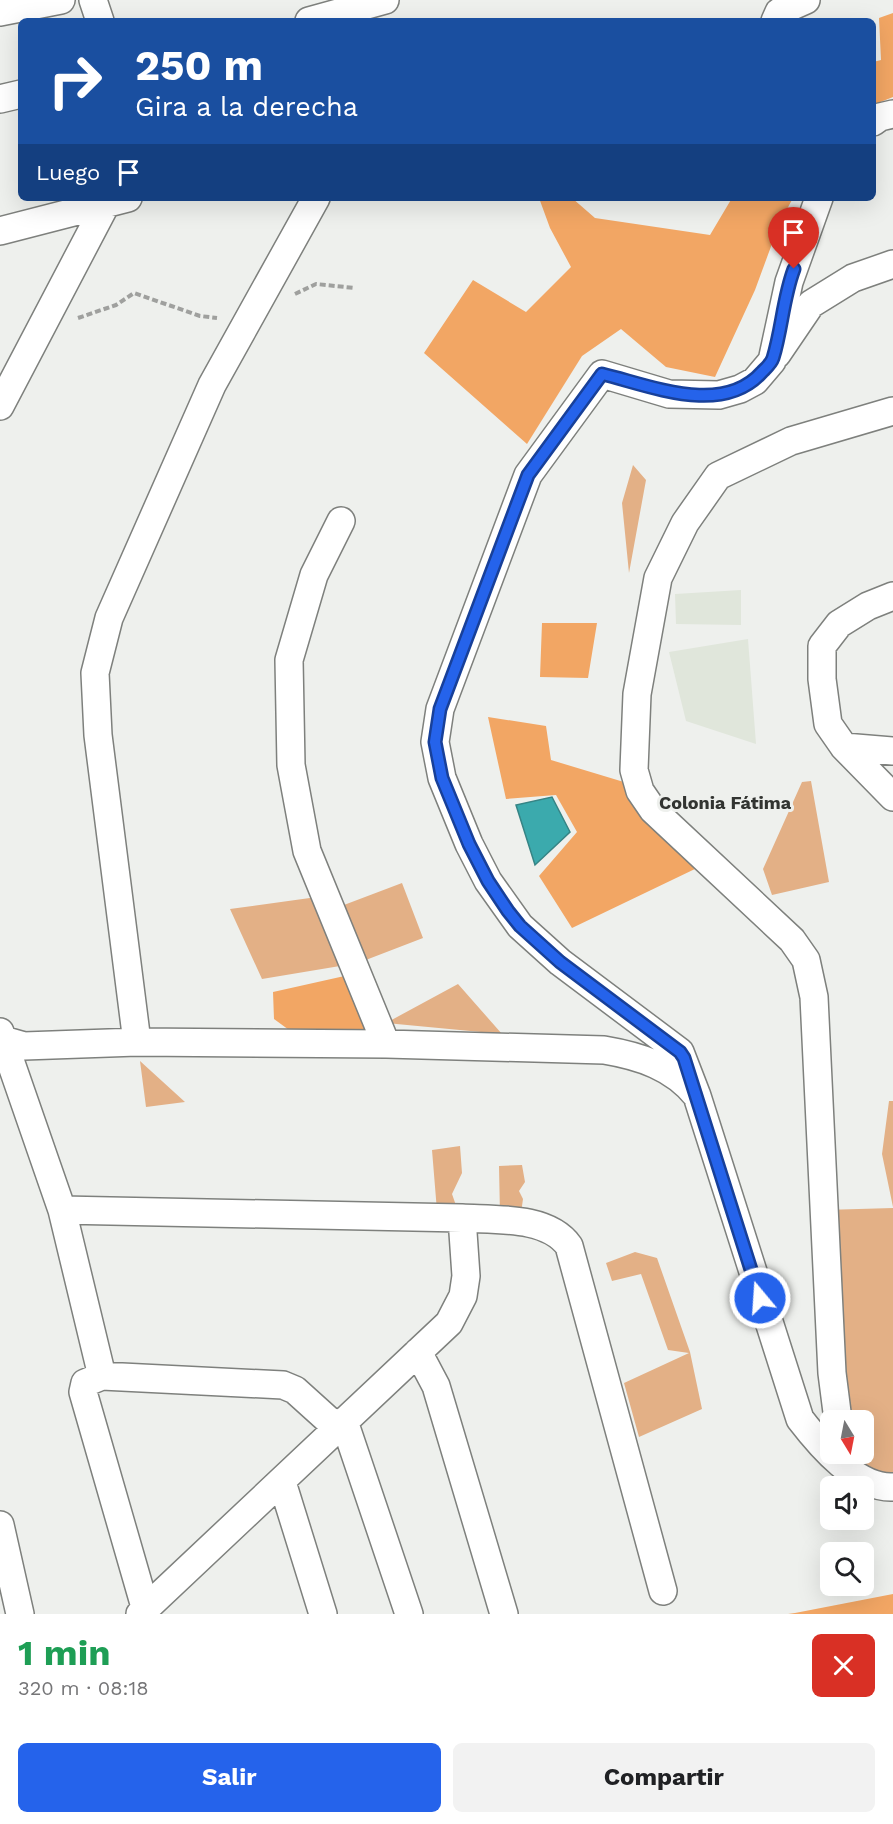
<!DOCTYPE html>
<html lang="es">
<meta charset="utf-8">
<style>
:root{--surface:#fff;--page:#f2f2f2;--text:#202124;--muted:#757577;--accent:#2563eb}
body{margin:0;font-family:"Work Sans",sans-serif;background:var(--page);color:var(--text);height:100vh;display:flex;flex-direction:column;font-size:22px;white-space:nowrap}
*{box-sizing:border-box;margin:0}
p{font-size:20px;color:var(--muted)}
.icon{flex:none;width:33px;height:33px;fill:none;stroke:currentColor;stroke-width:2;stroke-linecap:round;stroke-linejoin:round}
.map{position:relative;height:1614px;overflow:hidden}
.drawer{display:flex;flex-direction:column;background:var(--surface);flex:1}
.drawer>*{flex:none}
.banner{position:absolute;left:18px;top:18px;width:858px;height:183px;border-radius:9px;box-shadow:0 6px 24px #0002;background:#1a4fa0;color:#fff;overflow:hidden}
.needle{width:39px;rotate:170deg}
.controls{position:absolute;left:820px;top:1410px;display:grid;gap:12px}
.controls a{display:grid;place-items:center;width:54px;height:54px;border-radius:9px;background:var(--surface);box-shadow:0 6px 24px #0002;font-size:30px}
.pin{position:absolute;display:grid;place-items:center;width:51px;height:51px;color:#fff;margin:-62px -26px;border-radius:50% 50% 50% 0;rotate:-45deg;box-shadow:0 0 6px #0007}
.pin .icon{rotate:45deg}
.me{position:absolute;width:66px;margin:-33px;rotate:342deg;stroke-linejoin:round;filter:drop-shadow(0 0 4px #0008)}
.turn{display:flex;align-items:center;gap:21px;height:126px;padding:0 18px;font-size:27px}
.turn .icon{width:78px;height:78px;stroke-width:2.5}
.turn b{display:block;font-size:42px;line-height:51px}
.then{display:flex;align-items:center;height:57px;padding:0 18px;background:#0003;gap:12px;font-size:22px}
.round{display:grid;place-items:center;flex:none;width:63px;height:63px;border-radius:9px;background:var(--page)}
.summary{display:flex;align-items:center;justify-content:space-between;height:102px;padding:0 18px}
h1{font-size:36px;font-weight:700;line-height:45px;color:#1e9e55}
.action{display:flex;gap:12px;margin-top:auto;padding:12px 18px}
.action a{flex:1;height:69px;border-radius:9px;background:var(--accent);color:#fff;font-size:24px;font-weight:700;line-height:69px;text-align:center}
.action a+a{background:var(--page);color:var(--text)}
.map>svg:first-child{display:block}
.built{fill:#e0e6db}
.green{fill:#e3b086}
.forest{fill:#f2a664}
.water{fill:#3baaad;stroke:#368485;stroke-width:1.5}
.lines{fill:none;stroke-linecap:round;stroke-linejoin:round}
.minor-casing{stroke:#7e807d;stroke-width:30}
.path{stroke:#9fa09e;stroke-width:4;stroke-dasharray:6 3;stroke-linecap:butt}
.minor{stroke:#fff;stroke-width:27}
.route-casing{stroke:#184099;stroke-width:15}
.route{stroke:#2563eb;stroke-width:10}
.labels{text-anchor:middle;stroke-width:6;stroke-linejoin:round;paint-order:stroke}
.neighbourhood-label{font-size:18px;font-weight:bold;fill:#323431;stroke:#eef0ed}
</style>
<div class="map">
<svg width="893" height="1614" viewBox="0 0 893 1614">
<rect width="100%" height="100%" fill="#eef0ed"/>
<path class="built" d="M741,590V625L676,624L675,594Z
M748,639L756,744L686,721L669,652Z"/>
<path class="green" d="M633,465L646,480L629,573L622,503Z
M811,781L829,882L772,895L763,869L802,782Z
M402,883L423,938L358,963L336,908Z
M317,897L346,965L262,979L230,909Z
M458,984L502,1034L386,1023Z
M140,1061L185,1102L146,1107Z
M889,1101H893V1207L882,1154Z
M460,1146L462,1173L452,1194L459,1214L437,1211L432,1150Z
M522,1165L525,1182L519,1191L523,1199L520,1220L500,1215L499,1166Z
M893,1208V1479L872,1475L847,1454H864V1420H832L824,1210Z
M635,1252L657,1258L690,1352L702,1409L639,1437L624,1383L689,1353L668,1350L641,1274L612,1281L606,1263Z"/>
<path class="forest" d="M893,13V97L873,105V62L881,60L879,18Z
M539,198H572L595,218L710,235L732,198H793L780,222L755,290L715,377L666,367L621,329L582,356L527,444L424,353L473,280L526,312L571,267L550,228Z
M542,623H597L588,678L540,677Z
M488,717L546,726L551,760L647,789L697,868L572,928L539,876L577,832L556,795L506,799Z
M349,975L378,1037L300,1038L274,1019L273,992Z
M893,1594V1614H788L795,1613Z"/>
<path class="water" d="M552,797L570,832L535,865L516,805Z"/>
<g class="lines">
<g class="minor-casing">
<path id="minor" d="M93,0L100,21
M0,12L61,0
M309,21L385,0
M775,21L779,12L806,0
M0,99L21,94
M873,122L880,117L893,114
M0,231L128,198
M777,354L811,304L853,278L893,264
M0,406L107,202
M341,521L314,575L289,660L291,765L307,851L386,1044
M893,596L868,606L839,624L822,646V679L828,724L844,747L893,797
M844,747L893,751
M0,1032L3,1040L24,1046L137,1042L386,1044L604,1050C640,1056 674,1067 697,1096L800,1419C820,1445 857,1489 893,1487
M3,1040L62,1210L102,1376
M137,1042L98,735L95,673L109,618L212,385L316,198
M697,1096L680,1052L560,962L520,926L488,881L469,844L442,778L435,742L440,709L528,475L602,374L669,394L719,395L740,389L755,381L772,361L789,282L819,198
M62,1210L462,1218C495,1220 548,1216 569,1246L663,1591
M418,1352L436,1386L504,1614
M838,1420L832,1373L814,997L806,960L792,940L653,810L640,791L634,770L637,694L658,578L685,523L718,476L791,441L893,411
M344,1421L409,1614
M282,1482L323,1614
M0,1525L20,1614
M145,1607L83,1392L85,1383L102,1376L283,1385L295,1390L336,1427
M140,1614L449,1323L463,1296L466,1276L462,1218"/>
</g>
<path class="path" d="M295,294L316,284L355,288
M78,318L116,305L134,293L200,316L217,318"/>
<use href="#minor" class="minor"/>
</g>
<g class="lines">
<g class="route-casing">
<path id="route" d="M760,1298L684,1058L680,1052L560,962L520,926L508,911L488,881L469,844L442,778L435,742L440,709L528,475L602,374C649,385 722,417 762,372C766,368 771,364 773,358C782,329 783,298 794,269"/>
</g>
<use href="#route" class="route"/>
</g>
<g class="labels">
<g class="neighbourhood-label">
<text x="725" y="809">Colonia Fátima</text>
</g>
</g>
</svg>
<div class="controls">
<a><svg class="needle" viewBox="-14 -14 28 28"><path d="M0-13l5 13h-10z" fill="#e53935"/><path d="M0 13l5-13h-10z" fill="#757577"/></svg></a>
<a><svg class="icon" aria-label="sound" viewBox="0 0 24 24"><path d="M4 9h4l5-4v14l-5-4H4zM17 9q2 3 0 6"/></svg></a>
<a><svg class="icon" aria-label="search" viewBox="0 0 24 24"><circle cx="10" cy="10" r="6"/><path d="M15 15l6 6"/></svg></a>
</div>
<div class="pin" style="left:794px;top:269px;background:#d93025"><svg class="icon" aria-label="arrive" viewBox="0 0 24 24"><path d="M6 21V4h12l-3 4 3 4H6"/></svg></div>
<svg class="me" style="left:760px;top:1298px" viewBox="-20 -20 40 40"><circle r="17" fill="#2563eb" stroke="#fff" stroke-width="3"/><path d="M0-11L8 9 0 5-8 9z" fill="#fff"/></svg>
<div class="banner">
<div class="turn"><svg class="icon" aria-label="right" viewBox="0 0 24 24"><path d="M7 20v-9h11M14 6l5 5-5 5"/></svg><div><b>250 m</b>Gira a la derecha</div></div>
<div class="then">Luego<svg class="icon" aria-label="arrive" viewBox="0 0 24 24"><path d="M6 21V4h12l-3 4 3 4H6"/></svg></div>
</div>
</div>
<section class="drawer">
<div class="summary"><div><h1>1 min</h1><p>320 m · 08:18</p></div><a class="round" style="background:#d93025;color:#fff"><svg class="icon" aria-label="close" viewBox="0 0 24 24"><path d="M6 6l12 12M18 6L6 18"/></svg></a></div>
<div class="action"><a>Salir</a><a>Compartir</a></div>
</section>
